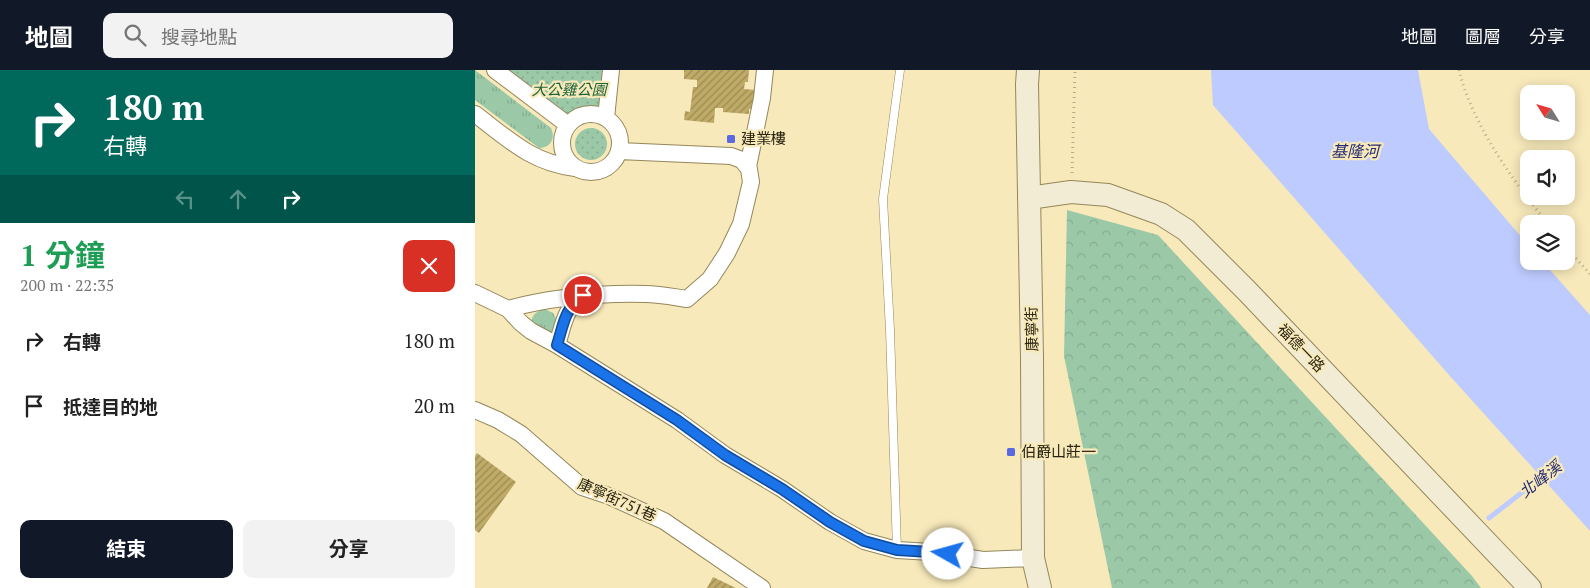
<!DOCTYPE html>
<html lang="zh-TW">
<meta charset="utf-8">
<style>
:root{--surface:#fff;--page:#f2f2f2;--text:#222;--muted:#767676;--accent:#111827}
body{margin:0;font-family:"PT Serif","Noto Sans TC",serif;background:var(--page);color:var(--text);height:100vh;display:flex;flex-direction:column;font-size:19px;white-space:nowrap}
*{box-sizing:border-box;margin:0}
p{font-size:16px;color:var(--muted)}
.icon{flex:none;width:28px;height:28px;fill:none;stroke:currentColor;stroke-width:2;stroke-linecap:round;stroke-linejoin:round}
.map{position:relative;flex:1;overflow:hidden}
.sheet{display:flex;flex-direction:column;background:var(--surface);width:475px}
.sheet>*{flex:none}
.hud{background:#00695c;color:#fff;overflow:hidden}
.needle{width:32px;rotate:307deg}
.buttons{position:absolute;left:1045px;top:15px;display:grid;gap:10px}
.buttons a{display:grid;place-items:center;width:55px;height:55px;border-radius:10px;background:var(--surface);box-shadow:0 2px 12px #0003;font-size:25px}
.pin{position:absolute;display:grid;place-items:center;width:42px;height:42px;color:#fff;margin:-21px;border:2px solid #fff;border-radius:50%;box-shadow:0 1px 5px #0007}
.me{position:absolute;width:55px;margin:-28px;rotate:277deg;stroke-linejoin:round;filter:drop-shadow(0 0 4px #0008)}
.turn{display:flex;align-items:center;gap:18px;height:105px;padding:0 20px;font-size:22px}
.turn .icon{width:65px;height:65px;stroke-width:2.5}
.turn b{display:block;font-size:35px;line-height:42px}
.lanes{display:flex;align-items:center;height:48px;padding:0 20px;background:#0003;justify-content:center;gap:25px;direction:ltr}
.lanes .off{opacity:.35}
.round{display:grid;place-items:center;flex:none;width:52px;height:52px;border-radius:10px;background:var(--page)}
.headline{display:flex;align-items:center;justify-content:space-between;height:85px;padding:0 20px}
h1{font-size:30px;font-weight:700;line-height:38px;color:#1e9e55}
.button{display:flex;gap:10px;margin-top:auto;padding:10px 20px}
.button a{flex:1;height:58px;border-radius:10px;background:var(--accent);color:#fff;font-size:20px;font-weight:700;line-height:58px;text-align:center}
.button a+a{background:var(--page);color:var(--text)}
ul{padding:0;list-style:none}
li{display:flex;align-items:center;gap:15px;height:65px;padding:0 20px}
li div{flex:1}
li b{display:block;font-size:19px}
li em{font-style:normal}
header{display:flex;align-items:center;gap:30px;box-sizing:border-box;height:70px;padding:0 25px;background:var(--accent);color:#fff}
header strong{font-size:24px}
nav{display:flex;gap:28px;margin-inline-start:auto;font-size:18px}
.search{width:350px;height:45px;background:var(--page);display:flex;align-items:center;gap:12px;box-sizing:border-box;padding:0 18px;border-radius:10px;color:var(--muted);font-size:19px}
main{display:flex;flex:1;min-height:0}
.map>svg:first-child{display:block}
.grass{fill:url(#grass-tufts)}
.forest{fill:url(#forest-crowns)}
.park{fill:url(#park-dots)}
.water{fill:#becbfe}
.lines{fill:none;stroke-linecap:round;stroke-linejoin:round}
.stream{stroke:#becbfe;stroke-width:5}
.building{fill:url(#building-hatch)}
.lane-casing{stroke:#94875a;stroke-width:9}
.street-casing{stroke:#94875a;stroke-width:18}
.secondary-casing{stroke:#94875a;stroke-width:24}
.path{stroke:#b7ac85;stroke-width:3;stroke-dasharray:1 4;stroke-linecap:butt}
.lane{stroke:#fff;stroke-width:8}
.street{stroke:#fff;stroke-width:16}
.secondary{stroke:#f3ecd4;stroke-width:22}
.route-casing{stroke:#114b97;stroke-width:12}
.route{stroke:#1a73e8;stroke-width:9}
.poi-dot{fill:#5a69e0;stroke:#f7e9ba;stroke-width:2}
.labels{text-anchor:middle;stroke-width:4.5;stroke-linejoin:round;paint-order:stroke}
.park-label{font-size:15px;font-style:italic;fill:#1d643b;stroke:#f7e9ba}
.poi-label{font-size:15px;fill:#292411;stroke:#f7e9ba;text-anchor:start}
.street-label{font-size:15px;fill:#292411;stroke:#f7e9ba}
.water-label{font-size:16px;font-style:italic;fill:#262c74;stroke:#f7e9ba}
</style>
<header>
<strong>地圖</strong>
<div class="search"><svg class="icon" aria-label="search" viewBox="0 0 24 24"><circle cx="10" cy="10" r="6"/><path d="M15 15l6 6"/></svg>搜尋地點</div>
<nav><a>地圖</a><a>圖層</a><a>分享</a></nav>
</header>
<main>
<section class="sheet">
<div class="hud">
<div class="turn"><svg class="icon" aria-label="right" viewBox="0 0 24 24"><path d="M7 20v-9h11M14 6l5 5-5 5"/></svg><div><b>180 m</b>右轉</div></div>
<div class="lanes"><svg class="icon off" aria-label="left" viewBox="0 0 24 24"><path d="M17 20v-9H6M10 6l-5 5 5 5"/></svg><svg class="icon off" aria-label="ahead" viewBox="0 0 24 24"><path d="M12 20V5M6 11l6-6 6 6"/></svg><svg class="icon" aria-label="right" viewBox="0 0 24 24"><path d="M7 20v-9h11M14 6l5 5-5 5"/></svg></div>
</div>
<div class="headline"><div><h1>1 分鐘</h1><p>200 m · 22:35</p></div><a class="round" style="background:#d93025;color:#fff"><svg class="icon" aria-label="close" viewBox="0 0 24 24"><path d="M6 6l12 12M18 6L6 18"/></svg></a></div>
<ul>
<li><svg class="icon" aria-label="right" viewBox="0 0 24 24"><path d="M7 20v-9h11M14 6l5 5-5 5"/></svg><div><b>右轉</b></div><em>180 m</em></li>
<li><svg class="icon" aria-label="arrive" viewBox="0 0 24 24"><path d="M6 21V4h12l-3 4 3 4H6"/></svg><div><b>抵達目的地</b></div><em>20 m</em></li>
</ul>
<div class="button"><a>結束</a><a>分享</a></div>
</section>
<div class="map">
<svg width="1115" height="518" viewBox="0 0 1115 518">
<defs>
<pattern id="grass-tufts" width="24" height="20" patternUnits="userSpaceOnUse" patternTransform="scale(1.25)"><rect width="24" height="20" fill="#9bc9a8"/><path d="M3 7l-1-3M5 7V3M7 7l1-3M15 17l-1-3M17 17v-4M19 17l1-3" fill="none" stroke="#86ac90"/></pattern>
<pattern id="forest-crowns" width="20" height="18" patternUnits="userSpaceOnUse" patternTransform="scale(1.25)"><rect width="20" height="18" fill="#9bc9a8"/><path d="M2 6a3 3 0 1 1 6 0M12 15a3 3 0 1 1 6 0" fill="none" stroke="#86ac90"/></pattern>
<pattern id="park-dots" width="8" height="8" patternUnits="userSpaceOnUse" patternTransform="scale(1.25)"><rect width="8" height="8" fill="#9bc9a8"/><path d="M2 2h.1M6 6h.1" fill="none" stroke="#86ac90" stroke-width="1.8" stroke-linecap="round"/></pattern>
<pattern id="building-hatch" width="6" height="6" patternUnits="userSpaceOnUse" patternTransform="scale(1.25)"><rect width="6" height="6" fill="#bfab67"/><path d="M-1 1l2-2M0 6l6-6M5 7l2-2" fill="none" stroke="#9b8b53"/></pattern>
</defs>
<rect width="100%" height="100%" fill="#f7e9ba"/>
<path class="grass" d="M0,0L76,58C81,69 75,78 64,78L0,30Z
M70,239L78,243L82,250L78,262L75,264L56,253C57,245 61,241 70,239Z"/>
<path class="forest" d="M592,140L683,165L997,506L1006,518H637L589,286Z"/>
<path class="park" d="M34,0H128L124,39L112,37L90,44Z
M100 74a16 16 0 1 1 32 0a16 16 0 1 1-32 0Z"/>
<path class="water" d="M736,0H943L954,59L1054,176V191H1067L1115,245V461L974,305L738,35Z"/>
<g class="lines">
<path class="stream" d="M1014,448L1071,404"/>
</g>
<path class="building" d="M209,0H274L273,12H270L269,19L281,20L284,40L274,39V44L248,42V38H240L239,53L209,50L210,41L215,42L218,17H222V10L209,9Z
M2,383L41,412L4,463L0,460V386Z
M238,507L261,518H232Z"/>
<g class="lines">
<g class="lane-casing">
<path id="lane" d="M422,480L415,260L408,129L425,0"/>
</g>
<g class="street-casing">
<path id="street" d="M20,0L93,55
M0,44C33,69 57,93 100,98
M87 73a29 29 0 1 1 58 0a29 29 0 1 1-58 0Z
M131,48L136,0
M273,97L287,28L290,0
M0,223L33,239L46,253L56,261L82,275L202,350L250,385L307,419L355,452L389,471L422,480L456,482L508,490L558,488
M33,239C78,227 124,223 170,224C184,224 199,227 212,229L235,209L252,183L266,154L276,112L274,99L267,90L256,86L144,81
M82,275C89,253 89,240 108,225
M0,340L23,350L46,364L107,417L134,426L189,451L287,518"/>
</g>
<g class="secondary-casing">
<path id="secondary" d="M553,0L552,14L557,287L558,488L565,518
M554,128L596,122L633,125L686,144L711,160L772,221L1055,518"/>
</g>
<path class="path" d="M984,0C997,54 1038,111 1073,154
M597,103L600,0
M1091,177L1115,204"/>
<use href="#lane" class="lane"/>
<use href="#street" class="street"/>
<use href="#secondary" class="secondary"/>
</g>
<g class="lines">
<g class="route-casing">
<path id="route" d="M108,225C89,240 89,253 82,275L202,350L250,385L307,419L355,452L389,471L422,480L456,482L473,484"/>
</g>
<use href="#route" class="route"/>
</g>
<g class="poi-dot">
<rect x="251" y="64" width="10" height="10" rx="2.5"/>
<rect x="531" y="377" width="10" height="10" rx="2.5"/>
</g>
<g class="labels">
<g class="park-label">
<text x="94" y="25">大公雞公園</text>
</g>
<g class="poi-label">
<text x="266" y="74">建業樓</text>
<text x="546" y="387">伯爵山莊一</text>
</g>
<g class="street-label">
<text transform="translate(557 259) rotate(-91)" y="5">康寧街</text>
<text transform="translate(826 278) rotate(46)" y="5">福德一路</text>
<text transform="translate(142 430) rotate(24)" y="5">康寧街751巷</text>
</g>
<g class="water-label">
<text x="880" y="87">基隆河</text>
<text transform="translate(1065 409) rotate(-38)" y="6">北峰溪</text>
</g>
</g>
</svg>
<div class="buttons">
<a><svg class="needle" viewBox="-14 -14 28 28"><path d="M0-13l5 13h-10z" fill="#e53935"/><path d="M0 13l5-13h-10z" fill="#767676"/></svg></a>
<a><svg class="icon" aria-label="sound" viewBox="0 0 24 24"><path d="M4 9h4l5-4v14l-5-4H4zM17 9q2 3 0 6"/></svg></a>
<a><svg class="icon" aria-label="layers" viewBox="0 0 24 24"><path d="M12 4l9 5-9 5-9-5zM3 14l9 5 9-5"/></svg></a>
</div>
<div class="pin" style="left:108px;top:225px;background:#d93025"><svg class="icon" aria-label="arrive" viewBox="0 0 24 24"><path d="M6 21V4h12l-3 4 3 4H6"/></svg></div>
<svg class="me" style="left:473px;top:484px" viewBox="-20 -20 40 40"><circle r="19" fill="#fff"/><path d="M0-13L10 11 0 6-10 11z" fill="#1a73e8"/></svg>
</div>
</main>
